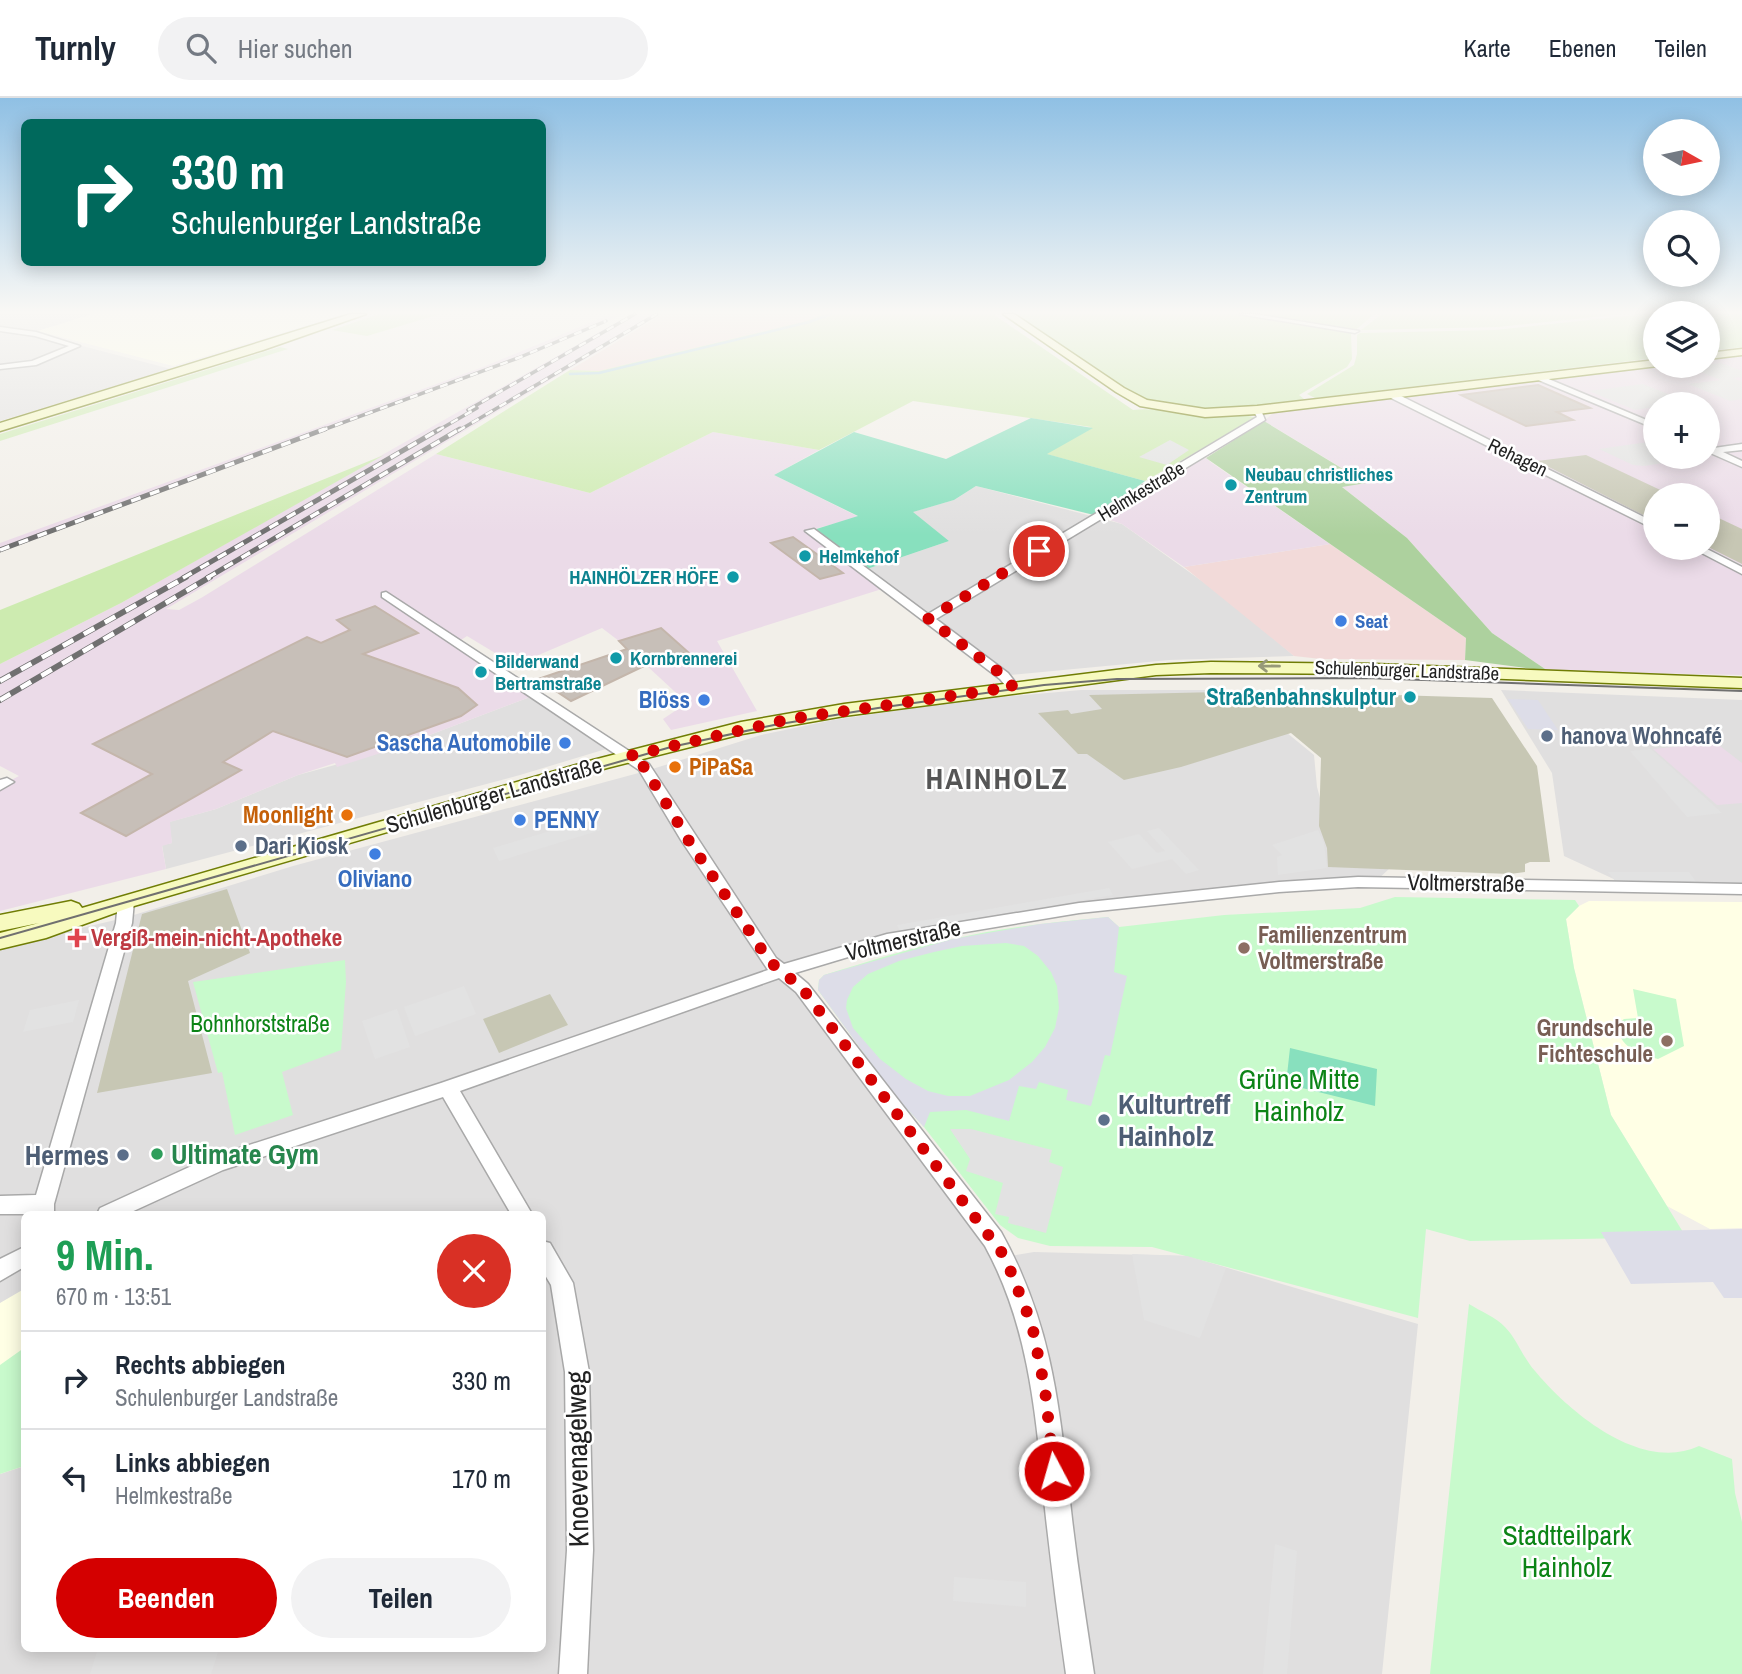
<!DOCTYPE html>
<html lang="de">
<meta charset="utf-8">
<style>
:root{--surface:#fff;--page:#f2f2f3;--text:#1f2937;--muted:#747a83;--line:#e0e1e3;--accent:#d40000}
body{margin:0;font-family:"Archivo Narrow",sans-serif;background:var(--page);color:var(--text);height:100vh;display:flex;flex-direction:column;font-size:26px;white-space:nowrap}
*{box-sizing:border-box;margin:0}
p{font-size:23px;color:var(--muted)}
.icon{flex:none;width:38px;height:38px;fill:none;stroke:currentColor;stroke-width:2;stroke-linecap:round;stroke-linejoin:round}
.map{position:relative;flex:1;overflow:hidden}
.sheet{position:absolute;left:21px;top:1113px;width:525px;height:441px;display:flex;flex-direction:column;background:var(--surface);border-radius:10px;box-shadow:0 4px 18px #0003}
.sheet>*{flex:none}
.top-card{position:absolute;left:21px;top:21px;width:525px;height:147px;border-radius:10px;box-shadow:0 4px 18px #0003;background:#00695c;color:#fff;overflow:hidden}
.needle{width:46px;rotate:99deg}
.buttons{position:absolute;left:1643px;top:21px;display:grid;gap:14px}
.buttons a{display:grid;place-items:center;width:77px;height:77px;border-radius:50%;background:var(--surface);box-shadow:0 4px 18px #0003;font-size:35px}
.pin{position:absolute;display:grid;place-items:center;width:60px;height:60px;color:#fff;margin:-30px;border:4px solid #fff;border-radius:50%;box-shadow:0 2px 7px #0007}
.me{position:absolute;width:77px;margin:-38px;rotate:354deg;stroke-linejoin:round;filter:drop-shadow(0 0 5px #0008)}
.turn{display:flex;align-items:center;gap:24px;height:147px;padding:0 35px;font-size:32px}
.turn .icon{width:91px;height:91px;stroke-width:2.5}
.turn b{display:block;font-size:49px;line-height:60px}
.round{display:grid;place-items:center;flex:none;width:74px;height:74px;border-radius:37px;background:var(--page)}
.overview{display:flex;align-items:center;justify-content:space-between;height:119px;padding:0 35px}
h1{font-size:42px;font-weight:700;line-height:52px;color:#1e9e55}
.button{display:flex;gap:14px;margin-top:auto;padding:14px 35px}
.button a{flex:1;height:80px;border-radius:42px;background:var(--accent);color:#fff;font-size:28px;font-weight:700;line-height:80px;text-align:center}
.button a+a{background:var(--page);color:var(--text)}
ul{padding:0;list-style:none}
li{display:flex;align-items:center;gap:21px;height:98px;padding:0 35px;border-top:2px solid var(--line)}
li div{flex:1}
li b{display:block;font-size:26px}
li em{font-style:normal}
header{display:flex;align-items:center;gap:42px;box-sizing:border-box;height:98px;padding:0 35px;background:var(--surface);border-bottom:2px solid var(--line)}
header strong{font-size:33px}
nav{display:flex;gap:38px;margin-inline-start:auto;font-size:24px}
.search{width:490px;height:63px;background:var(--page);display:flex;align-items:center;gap:18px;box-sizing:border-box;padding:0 24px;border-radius:38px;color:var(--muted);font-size:26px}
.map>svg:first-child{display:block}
.residential{fill:#e0dfdf;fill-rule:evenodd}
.commercial{fill:#f2dad9}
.industrial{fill:#ebdbe8;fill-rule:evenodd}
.education{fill:#ffffe5}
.construction{fill:#c7c7b4}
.grass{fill:#cdebb0}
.forest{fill:#add19e}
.park{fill:#c8facc}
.pitch{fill:#88e0be}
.parking{fill:#e2e2e2}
.plaza{fill:#dddde8;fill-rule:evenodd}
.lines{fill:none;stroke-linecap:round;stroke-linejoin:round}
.stream{stroke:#aad3df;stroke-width:2.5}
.building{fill:#c7bfb8;stroke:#c4b6ab;stroke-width:2}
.street-casing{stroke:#a9a9a9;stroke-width:3}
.secondary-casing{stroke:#707d05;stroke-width:3}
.street{fill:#fff;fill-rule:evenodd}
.secondary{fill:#f7fabf;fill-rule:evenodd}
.tram{stroke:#707070;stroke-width:2}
.rail-far2-casing{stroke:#707070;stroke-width:3.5}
.rail-far1-casing{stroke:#707070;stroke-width:5}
.rail-casing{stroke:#707070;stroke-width:6}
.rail-far2{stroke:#fff;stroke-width:2.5;stroke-dasharray:8;stroke-linecap:butt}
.rail-far1{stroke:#fff;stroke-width:3.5;stroke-dasharray:10;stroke-linecap:butt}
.rail{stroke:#fff;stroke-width:4.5;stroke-dasharray:12;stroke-linecap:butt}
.oneway{stroke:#979978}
.route{stroke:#d40000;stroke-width:12;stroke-dasharray:0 21.6}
.culture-dot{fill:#0f9aa8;stroke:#fff;stroke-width:2.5}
.shop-dot{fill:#3f7fe0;stroke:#fff;stroke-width:2.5}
.service-dot{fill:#5c6f8a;stroke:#fff;stroke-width:2.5}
.food-dot{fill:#e8710a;stroke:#fff;stroke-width:2.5}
.health-dot{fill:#e0444e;stroke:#fff;stroke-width:2.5}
.education-dot{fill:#8d6e63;stroke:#fff;stroke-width:2.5}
.leisure-dot{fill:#2e9e5b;stroke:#fff;stroke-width:2.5}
.labels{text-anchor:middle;stroke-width:5;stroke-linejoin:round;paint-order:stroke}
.far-street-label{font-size:19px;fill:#222;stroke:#fff}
.far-culture-label{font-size:19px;font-weight:bold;fill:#0d838f;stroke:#fff;text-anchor:start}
.far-shop-label{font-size:19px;font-weight:bold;fill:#366cbe;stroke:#fff;text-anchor:start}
.culture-label{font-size:23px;font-weight:bold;fill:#0d838f;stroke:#fff;text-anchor:end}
.shop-label{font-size:23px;font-weight:bold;fill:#366cbe;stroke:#fff;text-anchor:end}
.service-label{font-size:23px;font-weight:bold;fill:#4e5e75;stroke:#fff;text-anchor:start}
.food-label{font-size:23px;font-weight:bold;fill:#c56008;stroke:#fff;text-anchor:start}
.street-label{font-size:23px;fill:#222;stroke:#fff}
.education-label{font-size:23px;font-weight:bold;fill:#785e54;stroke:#fff;text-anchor:start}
.health-label{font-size:23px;font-weight:bold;fill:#be3a42;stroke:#fff;text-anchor:start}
.park-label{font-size:23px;fill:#0c8416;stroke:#fff}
.near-park-label{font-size:28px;fill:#0c8416;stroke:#fff}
.near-service-label{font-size:28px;font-weight:bold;fill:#4e5e75;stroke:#fff;text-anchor:start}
.near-leisure-label{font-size:28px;font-weight:bold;fill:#27864d;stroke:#fff;text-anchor:start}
.near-street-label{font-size:28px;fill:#222;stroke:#fff}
.district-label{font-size:30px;font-weight:bold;letter-spacing:2px;fill:#555;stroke:#fff}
</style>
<header>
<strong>Turnly</strong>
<div class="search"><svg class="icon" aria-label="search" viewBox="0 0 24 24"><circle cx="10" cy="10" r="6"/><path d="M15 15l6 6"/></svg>Hier suchen</div>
<nav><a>Karte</a><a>Ebenen</a><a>Teilen</a></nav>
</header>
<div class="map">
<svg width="1742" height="1576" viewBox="0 0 1742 1576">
<rect width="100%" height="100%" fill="#f2efe9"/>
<path class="residential" d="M0,216H93L37,233L36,236L171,271L0,323Z
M976,388L1122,426L1227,501L1294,558L1169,562L1010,577L938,529L864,472L949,443L912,414L954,402Z
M1081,592H1213L1225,596L1238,595L1314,657L1317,689L1326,722L1390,770L1375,784L1150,802L887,842L783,873L1005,1159L1034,1154L1187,1158L1418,1226L1382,1576H0V849L124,820L293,768L646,673L761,637L833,622L977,601ZM24,1116H542V1550H24Z
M1501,592L1742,602V791L1631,789L1564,758L1552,675Z
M538,596L616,648L520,677L166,771L162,747L172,745L169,724L216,711L298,677L390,652Z"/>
<path class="commercial" d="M663,216H822L807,223L599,273L570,272Z
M1330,446L1466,540L1465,562L1321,561L1294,558L1184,469Z"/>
<path class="industrial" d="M611,216H624L516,262L0,453V445L483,269Z
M631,216H661L166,511L179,512L201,500L436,356L590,395L713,334L819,352L774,377L859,419L811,432L885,490L717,543L757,613L671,632L663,621L687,605L646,567L688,554L662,530L619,543L602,530L515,567L467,538L458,544L538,596L390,652L337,669L335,665L298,677L216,711L170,724L172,745L162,748L166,771L0,813V688L19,678L0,668V566L121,505Z
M1742,257V467L1707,450L1708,397H1656L1655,424L1403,299L1655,267L1708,268V261ZM1656,306H1708V359H1656Z
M1396,300L1655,431L1656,450H1692L1742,475V577L1548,573L1492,535L1407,440L1341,388L1365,384L1264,323L1273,315L1285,312Z
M1206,360L1212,365L1330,446L1184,469L1122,426L1098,418L1182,368Z
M1716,645L1742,665V705L1717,707L1653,651Z"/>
<path class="education" d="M93,216H344L173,268L38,233Z
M1589,803L1742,804V1130L1710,1131L1667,1108L1611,1017L1574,870L1566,821L1579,808Z
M24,1191V1368L0,1376V1205Z"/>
<path class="construction" d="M1586,357L1671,397H1656L1655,423L1537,363Z
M1708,415L1742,431V466L1708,449Z
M1262,593L1492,600L1537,668L1550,764H1530L1525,766V774L1510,776L1328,769L1327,750L1319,728L1321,660L1291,635L1181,669L1124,682L1087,656H1078L1038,615L1068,612L1071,616L1102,611L1089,597Z
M227,791L250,855L188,883L212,975L97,995L142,816Z
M550,896L568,927L499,955L483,921Z"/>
<path class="grass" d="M379,216H440L367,238L332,232Z
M822,216H993L1133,312C1155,309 1173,316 1195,317C1215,318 1237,313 1256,320L1145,383L1046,356L1091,329L913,303L819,352L713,334L590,395L436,356L570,272L599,273L806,223Z
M1008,216H1374L1351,236L1352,261L1347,269L1299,297L1304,301L1285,309L1220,315L1144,305Z
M1382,216H1623L1498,229L1361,232Z
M1644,216H1655V260L1315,300L1307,296L1354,267L1357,256V237L1360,235L1495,232Z
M1708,216H1742V249L1708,253Z
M280,249L288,251L0,343V336Z
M384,357L121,505L0,566V512Z"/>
<path class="forest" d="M1264,323L1366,385L1342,389L1407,440L1492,535L1548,573L1465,562L1466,540L1206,360Z"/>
<path class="park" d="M1395,799L1575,802L1579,808L1566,821L1574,870L1611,1017L1686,1139L1470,1143L1426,1131L1418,1220L1152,1149L1050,1148L1018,1140L1000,1127L924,1029L895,998L818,892L819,882L824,877C867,864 910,850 953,841C1004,829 1056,824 1108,819L1119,829L1224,817L1360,810Z
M345,862L346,884L341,952L282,974L293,1017L235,1037L222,974L218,975L193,884Z
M1633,891L1676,901L1684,948L1658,961C1638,955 1619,950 1617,926L1624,921L1638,920Z
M1469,1206C1480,1213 1496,1219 1505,1229C1517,1241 1523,1260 1535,1273C1570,1315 1642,1375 1699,1348L1732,1361L1735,1395L1742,1424V1576H1430Z
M24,1250V1368L0,1376V1267Z"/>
<path class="pitch" d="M1031,320L1093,330L1047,356L1145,383L1098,418L976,388L954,402L913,414L949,443L864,472L810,433L858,418L774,377L854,334L946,361Z
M1290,950L1377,971L1375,1008L1286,986Z"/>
<path class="parking" d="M1721,265L1742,273V279L1733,280L1742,284V301L1730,303L1688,286L1721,282L1688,269Z
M1643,286L1690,305L1656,306L1655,309L1635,312L1589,293Z
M1170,342L1189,352L1167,367L1139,359Z
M1655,343L1656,359H1704L1644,368L1633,367L1599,351Z
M1651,651L1722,715L1687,719L1630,653Z
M594,720L601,732L499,763L493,750Z
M1159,730L1199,772L1186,776L1172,761L1132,771L1108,744L1139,736L1157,755L1165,753L1147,733Z
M1318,732L1324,745L1327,770L1278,777L1277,759L1282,757L1272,747Z
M1608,774H1689L1696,784L1615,783Z
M1109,790L1113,797L900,833L897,827Z
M464,888L476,916L415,938L404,909Z
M79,902L73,924L23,934L30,912Z
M397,911L410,949L375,961L362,923Z
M950,1031H971L1052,1052L1049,1064L1063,1069L1046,1135L1008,1125L1009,1119L995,1116L1003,1085L966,1073L970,1061Z
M1132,1156L1187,1158L1226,1170L1200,1240L1144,1222Z
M1275,1446L1297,1453L1287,1576H1263Z
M954,1479L1026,1484V1509L953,1503Z
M98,1551V1550L219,1551L211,1576H90Z"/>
<path class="plaza" d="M1508,601L1538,602L1558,632L1528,631Z
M1108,819L1119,829L1114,874L1127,878L1110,958L1105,957L1091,1008L1066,1002L1068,992L1039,984L1036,991L1019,988L1009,1023L966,1012L930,1014L924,1029L895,998L818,892L819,882L824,877L953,841L1040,826ZM1006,845L1024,848L1038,858L1051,874L1057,888L1059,910L1055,930L1045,949L1032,964L1009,982L970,998H948L928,993L906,981L880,961L853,930L846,910L847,902L853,889L868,876L899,863L934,854L962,848Z
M1742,1131V1200H1724L1713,1184L1631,1186L1601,1134Z"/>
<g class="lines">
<path class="stream" d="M570,276L599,275L809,224L831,216"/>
</g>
<path class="building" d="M1538,287L1590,310L1557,314L1573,322L1526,328L1461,297Z
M793,439L814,454L843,475L820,481L771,445Z
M375,508L418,535L363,556L458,590L477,607L461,618L347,659L273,633L223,664L241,672L126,738L81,715L152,676L93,646L307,539L321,545L350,532L337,522Z
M661,530L688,554L646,567L571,603L538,581L627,551L619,543Z"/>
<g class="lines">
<g class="street-casing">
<path id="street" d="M1239,216H1255L1359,233L1355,235Z
M0,229L36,234L80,248L36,267L0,271V267L32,263L69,248L35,238L0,233Z
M1539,277L1656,326V331L1536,281Z
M1389,295H1395L1656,425V432L1389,299Z
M1257,309L1261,312L1265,322L936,521L1008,575L1019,589L1017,592H1009L1000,581L805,433L814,431L928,516L1257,319L1253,312Z
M1742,346V352L1723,354L1742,363V369L1708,354V348L1714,350Z
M1692,450H1705L1742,469V476Z
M386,494L649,666L776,860L784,866L887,836L1079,805L1279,784L1358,779L1742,786V796L1358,789L1279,794L1079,815L888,847L795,875L808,886L1001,1134C1053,1228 1059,1308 1071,1412C1077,1467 1086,1521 1094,1576H1066C1058,1521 1051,1466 1045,1411C1036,1320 1030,1230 985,1148L796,894L779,880L460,993L532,1116H511L443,999L223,1072L127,1116H97L100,1110L209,1060L441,985L768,872L681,742L639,672L382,499V495Z
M7,680L14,684L0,692V682Z
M126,798L134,803L132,825L54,1106V1116H0V1098L36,1097L116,825L118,803Z
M542,1143L550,1145L573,1185L589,1274L593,1452L587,1576H559L567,1452L565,1274L551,1187L542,1172Z
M24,1149V1169L0,1183V1161Z"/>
</g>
<g class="secondary-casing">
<path id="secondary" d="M351,216H366L263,252L0,333V325Z
M1003,216H1014L1124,290L1147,302L1205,311L1257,308L1656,262V268H1658L1257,316L1205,319L1140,308L1116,294Z
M1742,251V257L1708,261V255Z
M1211,564L1374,566L1742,580V590L1374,576L1211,575L1156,577L844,618L742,636L607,670L134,808L46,840L0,851V835L39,825L0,833V817L71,803L79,806L82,810L593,662L741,624L844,606L1156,567Z"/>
</g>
<use href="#street" class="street"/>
<use href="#secondary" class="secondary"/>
<path class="tram" d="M0,840L671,649L774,627L878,610L1044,587L1117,581L1366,580L1742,593"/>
<g class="rail-far2-casing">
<path id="rail-far2" d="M468,312L635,216
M320,333L518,260L606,223
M437,333L477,310
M458,333L657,216"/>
</g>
<g class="rail-far1-casing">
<path id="rail-far1" d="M0,452L325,331
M183,480L440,331
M207,480L460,331"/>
</g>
<g class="rail-casing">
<path id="rail" d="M0,583L186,479
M0,602L210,479"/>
</g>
<use href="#rail-far2" class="rail-far2"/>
<use href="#rail-far1" class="rail-far1"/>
<use href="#rail" class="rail"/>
</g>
<defs><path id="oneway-shaft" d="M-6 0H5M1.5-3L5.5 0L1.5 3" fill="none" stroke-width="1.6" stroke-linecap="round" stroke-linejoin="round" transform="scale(1.75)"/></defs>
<use class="oneway" href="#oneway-shaft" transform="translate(1269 568) rotate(-179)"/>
<linearGradient id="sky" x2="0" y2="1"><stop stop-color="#8fc0e4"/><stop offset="0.49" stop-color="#f9f8f5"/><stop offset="1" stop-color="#f9f8f5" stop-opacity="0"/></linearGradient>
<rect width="1742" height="437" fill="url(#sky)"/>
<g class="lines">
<path class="route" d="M1039,453L928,521L1004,578L1013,589L790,621L629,658L644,669L689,743L770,864L802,890L1005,1159L1032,1227L1045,1292L1054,1373"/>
</g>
<g class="culture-dot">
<circle cx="1231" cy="387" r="7"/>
<circle cx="805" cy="458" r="7"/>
<circle cx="733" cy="479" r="7"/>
<circle cx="616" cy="560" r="7"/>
<circle cx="481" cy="574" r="7"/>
<circle cx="1410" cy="599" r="7"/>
</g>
<g class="shop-dot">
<circle cx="1341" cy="523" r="7"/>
<circle cx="704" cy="602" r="7"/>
<circle cx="565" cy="645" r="7"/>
<circle cx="520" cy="722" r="7"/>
<circle cx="375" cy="756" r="7"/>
</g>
<g class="service-dot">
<circle cx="1547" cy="638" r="7"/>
<circle cx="241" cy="748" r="7"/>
<circle cx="1104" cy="1022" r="7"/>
<circle cx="123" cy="1057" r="7"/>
</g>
<g class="food-dot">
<circle cx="675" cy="669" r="7"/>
<circle cx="347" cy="717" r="7"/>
</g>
<path class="health-dot" d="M73.5 829.5h7v7h7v7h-7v7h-7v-7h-7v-7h7z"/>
<g class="education-dot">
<circle cx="1244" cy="850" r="7"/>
<circle cx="1667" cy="943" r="7"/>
</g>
<circle class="leisure-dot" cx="157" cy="1056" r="7"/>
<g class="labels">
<g class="far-street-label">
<text transform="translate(1518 359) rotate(26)" y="7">Rehagen</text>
<text transform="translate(1141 393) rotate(-31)" y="7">Helmkestraße</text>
<text transform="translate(1407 572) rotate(2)" y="7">Schulenburger Landstraße</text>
</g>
<g class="far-culture-label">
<text x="1245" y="383">Neubau christliches<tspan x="1245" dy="22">Zentrum</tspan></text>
<text x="819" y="465">Helmkehof</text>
<text x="719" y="486" text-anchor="end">HAINHÖLZER HÖFE</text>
<text x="630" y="567">Kornbrennerei</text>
<text x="495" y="570">Bilderwand<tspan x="495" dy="22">Bertramstraße</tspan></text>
</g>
<g class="far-shop-label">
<text x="1355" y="530">Seat</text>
</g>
<g class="culture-label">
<text x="1396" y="607">Straßenbahnskulptur</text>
</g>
<g class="shop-label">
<text x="690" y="610">Blöss</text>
<text x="551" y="653">Sascha Automobile</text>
<text x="534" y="730" text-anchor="start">PENNY</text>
<text x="375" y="789" text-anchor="middle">Oliviano</text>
</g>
<g class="service-label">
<text x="1561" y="646">hanova Wohncafé</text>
<text x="255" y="756">Dari Kiosk</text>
</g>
<g class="food-label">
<text x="689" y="677">PiPaSa</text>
<text x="333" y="725" text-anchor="end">Moonlight</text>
</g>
<g class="street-label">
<text transform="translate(494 697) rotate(-16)" y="8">Schulenburger Landstraße</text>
<text transform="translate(1466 785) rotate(1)" y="8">Voltmerstraße</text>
<text transform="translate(903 842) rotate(-13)" y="8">Voltmerstraße</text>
</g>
<g class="education-label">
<text x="1258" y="845">Familienzentrum<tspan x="1258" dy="26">Voltmerstraße</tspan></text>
<text x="1653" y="938" text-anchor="end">Grundschule<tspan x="1653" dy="26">Fichteschule</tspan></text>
</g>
<g class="health-label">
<text x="91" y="848">Vergiß-mein-nicht-Apotheke</text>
</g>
<g class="park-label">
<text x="260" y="934">Bohnhorststraße</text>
</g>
<g class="near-park-label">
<text x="1299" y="991">Grüne Mitte<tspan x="1299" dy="32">Hainholz</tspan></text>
<text x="1567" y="1447">Stadtteilpark<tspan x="1567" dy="32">Hainholz</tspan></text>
</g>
<g class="near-service-label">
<text x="1118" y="1016">Kulturtreff<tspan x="1118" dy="32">Hainholz</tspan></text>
<text x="109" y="1067" text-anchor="end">Hermes</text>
</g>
<g class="near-leisure-label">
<text x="171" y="1066">Ultimate Gym</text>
</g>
<g class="near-street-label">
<text transform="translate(577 1361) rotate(-91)" y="10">Knoevenagelweg</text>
</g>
<g class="district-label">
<text x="997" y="691">HAINHOLZ</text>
</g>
</g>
</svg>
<div class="buttons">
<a><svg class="needle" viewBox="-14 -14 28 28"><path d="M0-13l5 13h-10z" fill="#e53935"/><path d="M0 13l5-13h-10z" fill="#747a83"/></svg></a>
<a><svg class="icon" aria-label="search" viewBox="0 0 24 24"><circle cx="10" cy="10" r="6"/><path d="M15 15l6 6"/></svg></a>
<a><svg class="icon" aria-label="layers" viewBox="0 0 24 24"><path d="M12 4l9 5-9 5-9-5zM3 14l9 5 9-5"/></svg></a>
<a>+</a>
<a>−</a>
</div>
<div class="pin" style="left:1039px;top:453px;background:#d93025"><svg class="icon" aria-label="arrive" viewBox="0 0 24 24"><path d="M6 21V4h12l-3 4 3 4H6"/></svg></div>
<svg class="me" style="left:1054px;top:1373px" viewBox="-20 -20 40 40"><circle r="17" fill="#d40000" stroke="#fff" stroke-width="3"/><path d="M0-11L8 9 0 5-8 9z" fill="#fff"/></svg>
<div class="top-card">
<div class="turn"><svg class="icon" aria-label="right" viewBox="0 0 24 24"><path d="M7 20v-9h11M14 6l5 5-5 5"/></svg><div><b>330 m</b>Schulenburger Landstraße</div></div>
</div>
<section class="sheet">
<div class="overview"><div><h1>9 Min.</h1><p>670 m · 13:51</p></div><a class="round" style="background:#d93025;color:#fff"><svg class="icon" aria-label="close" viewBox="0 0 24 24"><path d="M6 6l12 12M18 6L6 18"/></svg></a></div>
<ul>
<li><svg class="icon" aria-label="right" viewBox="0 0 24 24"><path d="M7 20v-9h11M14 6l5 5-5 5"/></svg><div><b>Rechts abbiegen</b><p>Schulenburger Landstraße</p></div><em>330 m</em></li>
<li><svg class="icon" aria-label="left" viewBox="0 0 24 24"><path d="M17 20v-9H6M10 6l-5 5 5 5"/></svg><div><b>Links abbiegen</b><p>Helmkestraße</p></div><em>170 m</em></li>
</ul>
<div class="button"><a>Beenden</a><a>Teilen</a></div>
</section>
</div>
